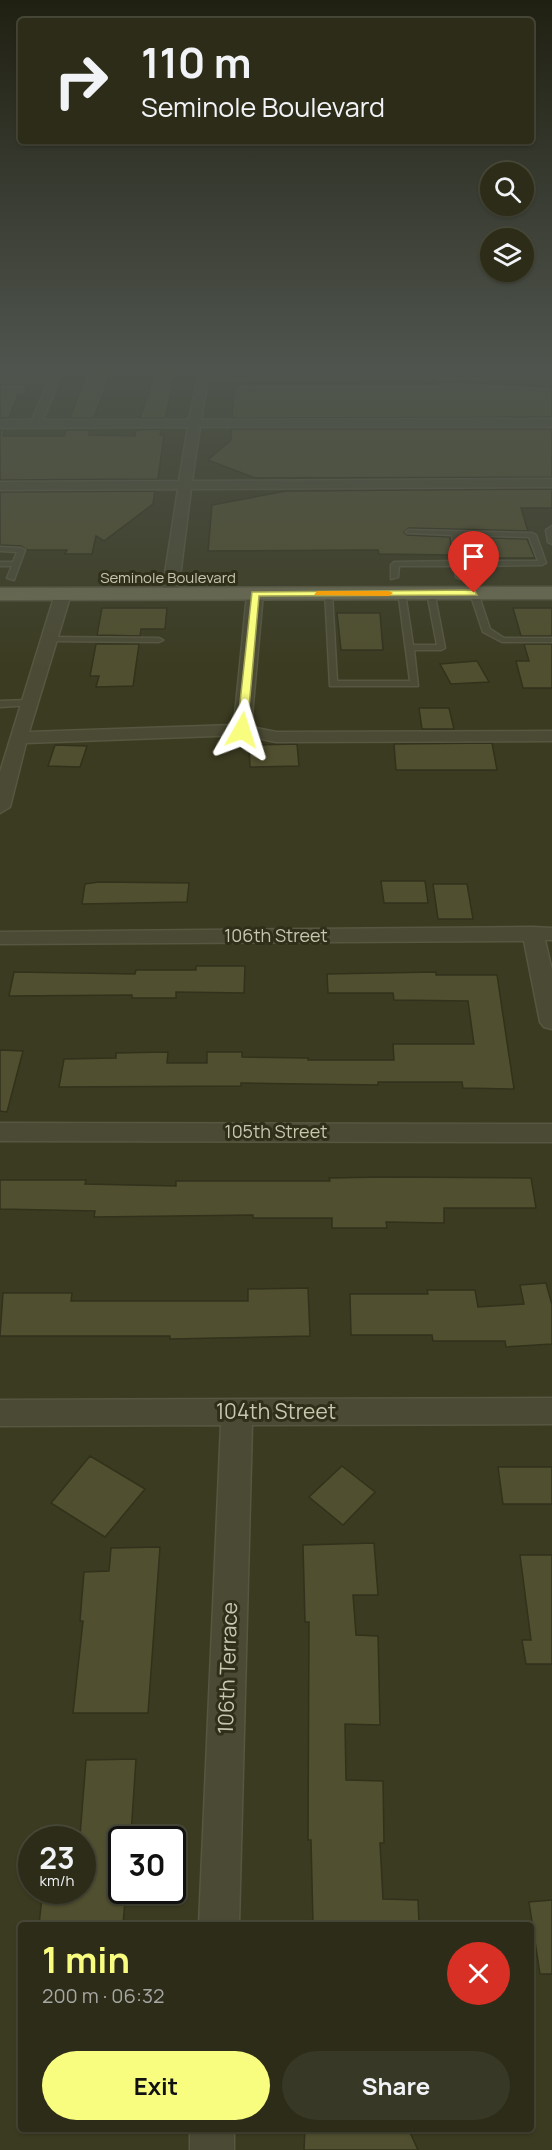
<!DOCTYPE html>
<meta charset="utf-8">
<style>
:root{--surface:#2c2c19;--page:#383826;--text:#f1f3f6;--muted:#a6a7a2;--line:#484838;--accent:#f9fd7f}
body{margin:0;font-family:Manrope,sans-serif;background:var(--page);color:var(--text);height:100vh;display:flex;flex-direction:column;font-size:22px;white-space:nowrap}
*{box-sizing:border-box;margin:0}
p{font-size:20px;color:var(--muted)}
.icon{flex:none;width:33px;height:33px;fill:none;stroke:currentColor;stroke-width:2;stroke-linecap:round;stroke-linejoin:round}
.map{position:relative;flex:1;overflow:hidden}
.details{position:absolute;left:18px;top:1922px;width:516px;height:210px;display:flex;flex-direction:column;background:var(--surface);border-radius:6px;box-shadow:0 2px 4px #0004,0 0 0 2px var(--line)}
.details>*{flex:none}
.hud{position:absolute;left:18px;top:18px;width:516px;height:126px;border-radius:6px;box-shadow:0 2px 4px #0004,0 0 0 2px var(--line);background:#2c2c19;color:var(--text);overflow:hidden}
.tools{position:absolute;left:480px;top:162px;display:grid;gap:12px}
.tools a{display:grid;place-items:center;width:54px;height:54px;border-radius:50%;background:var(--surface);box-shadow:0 2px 4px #0004,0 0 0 2px var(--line);font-size:30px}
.speed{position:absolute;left:18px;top:1826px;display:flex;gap:12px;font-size:30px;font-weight:700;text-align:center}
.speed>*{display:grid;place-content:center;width:78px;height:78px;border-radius:50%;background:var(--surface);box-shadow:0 2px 4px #0004,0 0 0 2px var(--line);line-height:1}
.speed small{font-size:15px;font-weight:400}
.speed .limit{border:3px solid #111;border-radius:9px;background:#fff;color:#111}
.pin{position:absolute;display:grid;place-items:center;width:51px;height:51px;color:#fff;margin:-62px -26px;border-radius:50% 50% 50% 0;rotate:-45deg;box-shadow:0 0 6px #0007}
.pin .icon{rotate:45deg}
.me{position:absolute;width:66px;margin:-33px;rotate:6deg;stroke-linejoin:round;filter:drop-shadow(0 0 4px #0008)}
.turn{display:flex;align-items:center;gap:21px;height:126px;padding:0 24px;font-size:27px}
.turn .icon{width:78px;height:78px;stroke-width:2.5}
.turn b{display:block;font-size:42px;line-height:51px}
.round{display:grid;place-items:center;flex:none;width:63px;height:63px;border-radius:32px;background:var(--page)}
.head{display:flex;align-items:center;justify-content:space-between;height:102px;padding:0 24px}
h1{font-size:36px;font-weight:700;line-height:45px;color:var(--accent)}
.action{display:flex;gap:12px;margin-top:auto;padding:12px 24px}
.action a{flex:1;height:69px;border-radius:36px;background:var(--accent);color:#111;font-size:24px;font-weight:700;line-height:69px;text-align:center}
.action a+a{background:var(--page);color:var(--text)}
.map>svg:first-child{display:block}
.building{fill:#504f2f;stroke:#32321c;stroke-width:1.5}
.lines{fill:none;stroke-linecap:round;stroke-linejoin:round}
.service-casing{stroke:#575741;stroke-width:3}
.minor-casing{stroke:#575741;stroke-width:3}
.primary-casing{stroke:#575741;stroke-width:3}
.service{fill:#4b4b35;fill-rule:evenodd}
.minor{fill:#4b4b35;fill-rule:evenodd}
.primary{fill:#6c6c52;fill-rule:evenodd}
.route{fill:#f9fd7f;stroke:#a2a453;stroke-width:1.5}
.slow{fill:#f59e0b}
.labels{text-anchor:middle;stroke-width:6;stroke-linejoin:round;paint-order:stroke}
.far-street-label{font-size:15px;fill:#c7c7b0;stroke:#30301a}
.street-label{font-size:18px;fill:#c7c7b0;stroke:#30301a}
.near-street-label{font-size:21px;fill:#c7c7b0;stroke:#30301a}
</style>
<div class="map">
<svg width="552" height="2150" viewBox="0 0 552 2150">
<rect width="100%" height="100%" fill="#3b3b21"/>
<path class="building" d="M0,368H31L30,374H0Z
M157,368H177L165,418H140Z
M88,369H112L94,418H70Z
M436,381L552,387V417L232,418L235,384H437Z
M0,384H27L24,395H18L9,418H0Z
M162,429L160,435H164L158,479L0,480V430H5L3,436H64L66,430H90L89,435L135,436L136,430Z
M231,429H552V477L255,478L208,460L231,440Z
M552,489V508H521L528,531L409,528L404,532L407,535L450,537L452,555L379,554L378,550L208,551L212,505L286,491Z
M155,491L153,504L104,541L96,536L92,554H65L67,550H27L21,546L0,545V492Z
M462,537L527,539L535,558H472L471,555H464Z
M102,608H167L165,629H141L140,636L97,635Z
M513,608H552V636H521Z
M337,613H380L383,650H341Z
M96,644H139L133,686L96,687L99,676H90Z
M524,644H552V688H523L516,661H529Z
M477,661L489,682L451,684L440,664Z
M419,708H449L454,729H422Z
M492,743L497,770H396L394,744Z
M297,744L299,766L250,767L249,745Z
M55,745L87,746L80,767L48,766Z
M381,881H425L428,903H384Z
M99,882L189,883L187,902L82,904L85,884Z
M433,884H467L473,919H438Z
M196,966H245L244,993L176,992V998H132V995L9,996L14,972L135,974L136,970H196Z
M436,972V975H497L514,1089L463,1088L462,1082H378V1085L241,1083V1086L59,1087L64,1059L116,1058V1053L168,1052L167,1063H207V1052H242V1057L308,1058V1060H394L393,1044H474L468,1001L394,1000L393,993H328L327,974Z
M0,1050L23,1051L7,1112L0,1111Z
M381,1177L531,1178L536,1208H444V1223L386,1222L387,1228H332V1218H253V1215L94,1217L95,1211L0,1209V1180H86L85,1184L176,1186V1181H330L329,1178Z
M546,1283L552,1305V1344L506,1347L505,1341H433L432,1335H351L350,1294H428L427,1290H475L478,1307L524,1304L520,1285Z
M308,1288L310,1336L170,1339V1336H0L3,1293H72L71,1301H248V1289Z
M90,1456L145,1489L105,1537L51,1503Z
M342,1466L375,1492L343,1525L309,1497Z
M498,1467H552V1504H503Z
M374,1543L378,1595H353L356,1635L378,1636L380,1725L345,1724L346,1780L383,1781L384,1843H380L383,1899L418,1900L419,1924H313L311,1840H308L309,1622H305L303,1545Z
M160,1547L148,1713H73L83,1621H80L84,1572L109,1571L111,1548Z
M520,1555H552V1664H526L522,1640H531Z
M136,1759L131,1835H122V1890H126L123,1924H39L43,1890H82V1836H80L86,1760Z
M552,1900V1974H540L529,1902Z
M305,2128H408L418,2150H304Z"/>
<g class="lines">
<g class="service-casing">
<path id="service" d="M552,526V544L548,542L546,530Z
M409,530L532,533L536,535L546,563L542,565L462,566L464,577L460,579L456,577L455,566H399L398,577L391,579V565L394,562L455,561L452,535L407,533L406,532ZM459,535L529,537L538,561H462Z
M0,547L21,548L25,550L14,580L7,578L12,566H0V562H13L17,552L0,551Z
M325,591L332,593L337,681H410L398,591L405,593L413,645H437L427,593L434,591L445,648L441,650H414L418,686H330Z
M471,591L478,593L490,629L504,638H552V642H502L483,632L470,593Z
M46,637L159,638L163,640L159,642L49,641L45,639Z
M29,700L32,701V705L0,707V701Z"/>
</g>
<g class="minor-casing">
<path id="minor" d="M54,368H64L43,420H189L200,368H210L209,374L552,372V378L208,380L201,420L552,419V427H200L192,481L552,479V487L191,489L178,593L170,598L162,593L178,489L0,490V482L179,481L188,427L0,428V420H32L48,382H0V376H50Z
M63,589L71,594L29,732L234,725L247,594L255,589L263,594L251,727L276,732L552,731V741L276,742L242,735L26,743L10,807L0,813V772L55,594Z
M533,927L552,928V940H545L552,970V1029L544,1027L540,1022L524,941L0,944V932Z
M0,1123L552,1124V1142L0,1141Z
M552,1398V1424L252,1425L239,1924H199L221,1425L0,1426V1400Z
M190,2128H234V2150H190Z"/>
</g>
<g class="primary-casing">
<path id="primary" d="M552,587V599L0,600V588Z"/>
</g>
<use href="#service" class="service"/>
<use href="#minor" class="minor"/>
<use href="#primary" class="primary"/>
</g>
<linearGradient id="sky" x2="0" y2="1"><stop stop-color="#202012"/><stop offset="0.55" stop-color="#4f554e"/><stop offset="1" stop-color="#4f554e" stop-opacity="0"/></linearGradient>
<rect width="552" height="669" fill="url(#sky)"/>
<path class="route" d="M474,590L477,595L259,596L247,730L242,733L237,730L252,592Z"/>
<path class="slow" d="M317,591H389L393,593L389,596L314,595Z"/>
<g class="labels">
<g class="far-street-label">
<text x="168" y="583">Seminole Boulevard</text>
</g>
<g class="street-label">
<text x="276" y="942">106th Street</text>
<text x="276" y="1138">105th Street</text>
</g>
<g class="near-street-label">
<text x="276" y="1419">104th Street</text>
<text transform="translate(228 1668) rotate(-88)" y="7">106th Terrace</text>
</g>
</g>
</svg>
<div class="tools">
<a><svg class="icon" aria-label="search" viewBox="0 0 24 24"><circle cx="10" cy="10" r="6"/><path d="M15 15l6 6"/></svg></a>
<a><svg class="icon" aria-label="layers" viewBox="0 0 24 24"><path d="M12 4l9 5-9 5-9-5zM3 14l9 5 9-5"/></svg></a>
</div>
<div class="speed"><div>23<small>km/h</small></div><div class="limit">30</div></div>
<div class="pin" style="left:474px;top:593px;background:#d93025"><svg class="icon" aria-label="arrive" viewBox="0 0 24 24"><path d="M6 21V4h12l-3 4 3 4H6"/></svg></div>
<svg class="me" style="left:242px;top:730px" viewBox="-20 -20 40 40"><path d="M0-17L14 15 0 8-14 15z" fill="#f9fd7f" stroke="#fff" stroke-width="4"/></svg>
<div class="hud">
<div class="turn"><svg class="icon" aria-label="right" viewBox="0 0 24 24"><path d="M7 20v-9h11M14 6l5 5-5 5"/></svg><div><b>110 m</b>Seminole Boulevard</div></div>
</div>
<section class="details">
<div class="head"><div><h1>1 min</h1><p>200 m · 06:32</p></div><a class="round" style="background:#d93025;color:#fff"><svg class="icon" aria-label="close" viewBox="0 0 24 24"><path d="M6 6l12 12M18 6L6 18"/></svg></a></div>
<div class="action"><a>Exit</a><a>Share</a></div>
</section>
</div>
